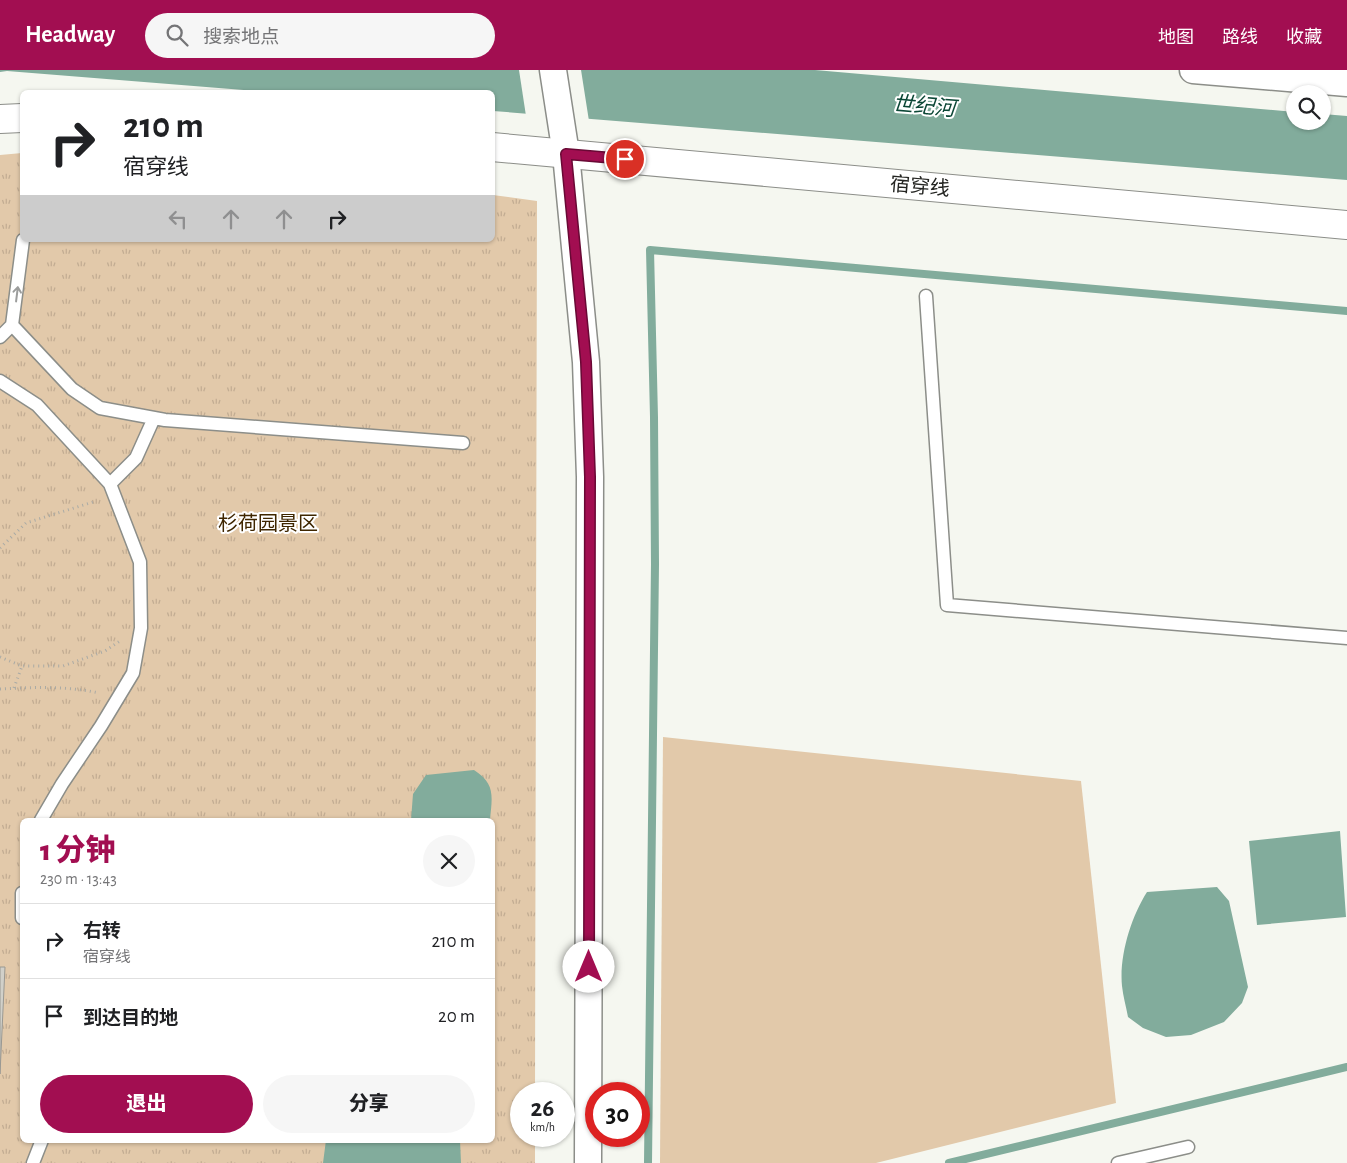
<!DOCTYPE html>
<html lang="zh">
<meta charset="utf-8">
<style>
:root{--surface:#fff;--page:#f6f6f6;--text:#202124;--muted:#757577;--line:#e0e0e0;--accent:#a20e51}
body{margin:0;font-family:"Alegreya Sans","Noto Sans SC",sans-serif;background:var(--page);color:var(--text);height:100vh;display:flex;flex-direction:column;font-size:19px;white-space:nowrap}
*{box-sizing:border-box;margin:0}
p{font-size:16px;color:var(--muted)}
.icon{flex:none;width:28px;height:28px;fill:none;stroke:currentColor;stroke-width:2;stroke-linecap:round;stroke-linejoin:round}
.map{position:relative;flex:1;overflow:hidden}
.details{position:absolute;left:20px;top:748px;width:475px;height:325px;display:flex;flex-direction:column;background:var(--surface);border-radius:8px;box-shadow:0 1px 4px #0004}
.details>*{flex:none}
.top-card{position:absolute;left:20px;top:20px;width:475px;height:152px;border-radius:8px;box-shadow:0 1px 4px #0004;background:#fff;color:var(--text);overflow:hidden}
.tools{position:absolute;left:1286px;top:15px;display:grid;gap:10px}
.tools a{display:grid;place-items:center;width:45px;height:45px;border-radius:50%;background:var(--surface);box-shadow:0 1px 4px #0004;font-size:25px}
.speed{position:absolute;left:510px;top:1012px;display:flex;gap:10px;font-size:25px;font-weight:700;text-align:center}
.speed>*{display:grid;place-content:center;width:65px;height:65px;border-radius:50%;background:var(--surface);box-shadow:0 1px 4px #0004;line-height:1}
.speed small{font-size:12px;font-weight:400}
.speed .limit{border:8px solid #d22;background:#fff;color:#111}
.pin{position:absolute;display:grid;place-items:center;width:42px;height:42px;color:#fff;margin:-21px;border:2px solid #fff;border-radius:50%;box-shadow:0 1px 5px #0007}
.me{position:absolute;width:55px;margin:-28px;rotate:0deg;stroke-linejoin:round;filter:drop-shadow(0 0 4px #0008)}
.turn{display:flex;align-items:center;gap:18px;height:105px;padding:0 20px;font-size:22px}
.turn .icon{width:65px;height:65px;stroke-width:2.5}
.turn b{display:block;font-size:35px;line-height:42px}
.lanes{display:flex;align-items:center;height:48px;padding:0 20px;background:#0003;justify-content:center;gap:25px;direction:ltr}
.lanes .off{opacity:.35}
.round{display:grid;place-items:center;flex:none;width:52px;height:52px;border-radius:26px;background:var(--page)}
.head{display:flex;align-items:center;justify-content:space-between;height:85px;padding:0 20px}
h1{font-size:30px;font-weight:800;line-height:38px;color:var(--accent)}
.action{display:flex;gap:10px;margin-top:auto;padding:10px 20px}
.action a{flex:1;height:58px;border-radius:30px;background:var(--accent);color:#fff;font-size:20px;font-weight:800;line-height:58px;text-align:center}
.action a+a{background:var(--page);color:var(--text)}
ul{padding:0;list-style:none}
li{display:flex;align-items:center;gap:15px;height:75px;padding:0 20px;border-top:1px solid var(--line)}
li div{flex:1}
li b{display:block;font-size:19px}
li em{font-style:normal}
header{display:flex;align-items:center;gap:30px;box-sizing:border-box;height:70px;padding:0 25px;background:var(--accent);color:#fff}
header strong{font-size:24px}
nav{display:flex;gap:28px;margin-inline-start:auto;font-size:18px}
.search{width:350px;height:45px;background:var(--page);display:flex;align-items:center;gap:12px;box-sizing:border-box;padding:0 18px;border-radius:28px;color:var(--muted);font-size:19px}
.map>svg:first-child{display:block}
.grass{fill:#e2c9aa}
.park{fill:url(#park-tufts);fill-rule:evenodd}
.water{fill:#82ac9c}
.pier{fill:#f5f7f0}
.lines{fill:none;stroke-linecap:round;stroke-linejoin:round}
.stream{stroke:#82ac9c;stroke-width:8}
.building{fill:#d1d0c9;stroke:#999892}
.service-casing{stroke:#8c8e89;stroke-width:15}
.minor-casing{stroke:#8c8e89;stroke-width:29}
.secondary-casing{stroke:#8c8e89;stroke-width:30}
.path{stroke:#a9aaa5;stroke-width:3;stroke-dasharray:1 4;stroke-linecap:butt}
.service{stroke:#fff;stroke-width:12}
.minor{stroke:#fff;stroke-width:26}
.secondary{stroke:#fff;stroke-width:28}
.oneway{stroke:#9c9d9c}
.route-casing{stroke:#690935;stroke-width:12}
.route{stroke:#a20e51;stroke-width:9}
.labels{text-anchor:middle;stroke-width:4;stroke-linejoin:round;paint-order:stroke}
.street-label{font-size:20px;fill:#242522;stroke:#fff}
.park-label{font-size:20px;fill:#3f2600;stroke:#fff}
.water-label{font-size:21px;font-style:italic;fill:#0c4736;stroke:#fff}
</style>
<header>
<strong>Headway</strong>
<div class="search"><svg class="icon" aria-label="search" viewBox="0 0 24 24"><circle cx="10" cy="10" r="6"/><path d="M15 15l6 6"/></svg>搜索地点</div>
<nav><a>地图</a><a>路线</a><a>收藏</a></nav>
</header>
<div class="map">
<svg width="1347" height="1093" viewBox="0 0 1347 1093">
<defs>
<pattern id="park-tufts" width="24" height="20" patternUnits="userSpaceOnUse" patternTransform="scale(1.25)"><rect width="24" height="20" fill="#e2c9aa"/><path d="M3 7l-1-3M5 7V3M7 7l1-3M15 17l-1-3M17 17v-4M19 17l1-3" fill="none" stroke="#c2ac92"/></pattern>
</defs>
<rect width="100%" height="100%" fill="#f5f7f0"/>
<path class="grass" d="M663,667L1081,711L1116,1033L876,1093H660Z"/>
<path class="park" d="M22,83V170H492L493,125L537,131L535,1024H521V1066H535V1093H0V85ZM22,750H492V1070H22Z"/>
<path class="water" d="M0,0H815L1295,42V51H1322L1323,44L1347,46V110L493,41L492,22H268L7,1L0,2Z
M474,700C496,714 492,727 490,750H411L413,724L426,705Z
M1340,761L1346,847L1257,855L1249,771Z
M1217,817L1229,831L1248,917L1242,933L1224,952L1191,965L1166,967L1143,958L1128,947C1126,936 1123,926 1122,916C1119,886 1131,847 1147,822Z
M326,1070H460L461,1093H323Z"/>
<path class="pier" d="M519,0H581L589,51L526,46Z"/>
<g class="lines">
<path class="stream" d="M648,1093L655,494L654,347L650,180L1347,241
M949,1093L1347,997"/>
</g>
<path class="building" d="M0,897H5L0,1004Z"/>
<g class="lines">
<g class="service-casing">
<path id="service" d="M926,226L947,535L1347,568
M12,255L72,319L100,338L165,350L463,373
M0,267L12,255L23,170
M0,311L37,335L110,414L140,492L141,558L133,603L101,656L62,714L41,750
M110,414L136,388L154,348
M22,823V848
M33,1093L42,1070
M1118,1093L1188,1077"/>
</g>
<g class="minor-casing">
<path id="minor" d="M553,0L566,84L586,292L590,407L588,1093
M1193,0L1347,13"/>
</g>
<g class="secondary-casing">
<path id="secondary" d="M0,49L22,48
M492,77L1347,155"/>
</g>
<path class="path" d="M0,478L26,453L93,432L96,430
M0,587L22,596H63L105,581L120,571
M14,618L22,596
M0,619C33,617 67,616 99,623"/>
<use href="#service" class="service"/>
<use href="#minor" class="minor"/>
<use href="#secondary" class="secondary"/>
</g>
<defs><path id="oneway-shaft" d="M-6 0H5M1.5-3L5.5 0L1.5 3" fill="none" stroke-width="1.6" stroke-linecap="round" stroke-linejoin="round" transform="scale(1.25)"/></defs>
<use class="oneway" href="#oneway-shaft" transform="translate(17 224) rotate(-83)"/>
<g class="lines">
<g class="route-casing">
<path id="route" d="M589,897L590,407L586,292L566,84L625,89"/>
</g>
<use href="#route" class="route"/>
</g>
<g class="labels">
<g class="street-label">
<text transform="translate(920 116) rotate(5)" y="7">宿穿线</text>
</g>
<g class="park-label">
<text x="268" y="460">杉荷园景区</text>
</g>
<g class="water-label">
<text transform="translate(924 36) rotate(5)" y="7">世纪河</text>
</g>
</g>
</svg>
<div class="tools">
<a><svg class="icon" aria-label="search" viewBox="0 0 24 24"><circle cx="10" cy="10" r="6"/><path d="M15 15l6 6"/></svg></a>
</div>
<div class="speed"><div>26<small>km/h</small></div><div class="limit">30</div></div>
<div class="pin" style="left:625px;top:89px;background:#d93025"><svg class="icon" aria-label="arrive" viewBox="0 0 24 24"><path d="M6 21V4h12l-3 4 3 4H6"/></svg></div>
<svg class="me" style="left:589px;top:897px" viewBox="-20 -20 40 40"><circle r="19" fill="#fff"/><path d="M0-13L10 11 0 6-10 11z" fill="#a20e51"/></svg>
<div class="top-card">
<div class="turn"><svg class="icon" aria-label="right" viewBox="0 0 24 24"><path d="M7 20v-9h11M14 6l5 5-5 5"/></svg><div><b>210 m</b>宿穿线</div></div>
<div class="lanes"><svg class="icon off" aria-label="left" viewBox="0 0 24 24"><path d="M17 20v-9H6M10 6l-5 5 5 5"/></svg><svg class="icon off" aria-label="ahead" viewBox="0 0 24 24"><path d="M12 20V5M6 11l6-6 6 6"/></svg><svg class="icon off" aria-label="ahead" viewBox="0 0 24 24"><path d="M12 20V5M6 11l6-6 6 6"/></svg><svg class="icon" aria-label="right" viewBox="0 0 24 24"><path d="M7 20v-9h11M14 6l5 5-5 5"/></svg></div>
</div>
<section class="details">
<div class="head"><div><h1>1 分钟</h1><p>230 m · 13:43</p></div><a class="round"><svg class="icon" aria-label="close" viewBox="0 0 24 24"><path d="M6 6l12 12M18 6L6 18"/></svg></a></div>
<ul>
<li><svg class="icon" aria-label="right" viewBox="0 0 24 24"><path d="M7 20v-9h11M14 6l5 5-5 5"/></svg><div><b>右转</b><p>宿穿线</p></div><em>210 m</em></li>
<li><svg class="icon" aria-label="arrive" viewBox="0 0 24 24"><path d="M6 21V4h12l-3 4 3 4H6"/></svg><div><b>到达目的地</b></div><em>20 m</em></li>
</ul>
<div class="action"><a>退出</a><a>分享</a></div>
</section>
</div>
